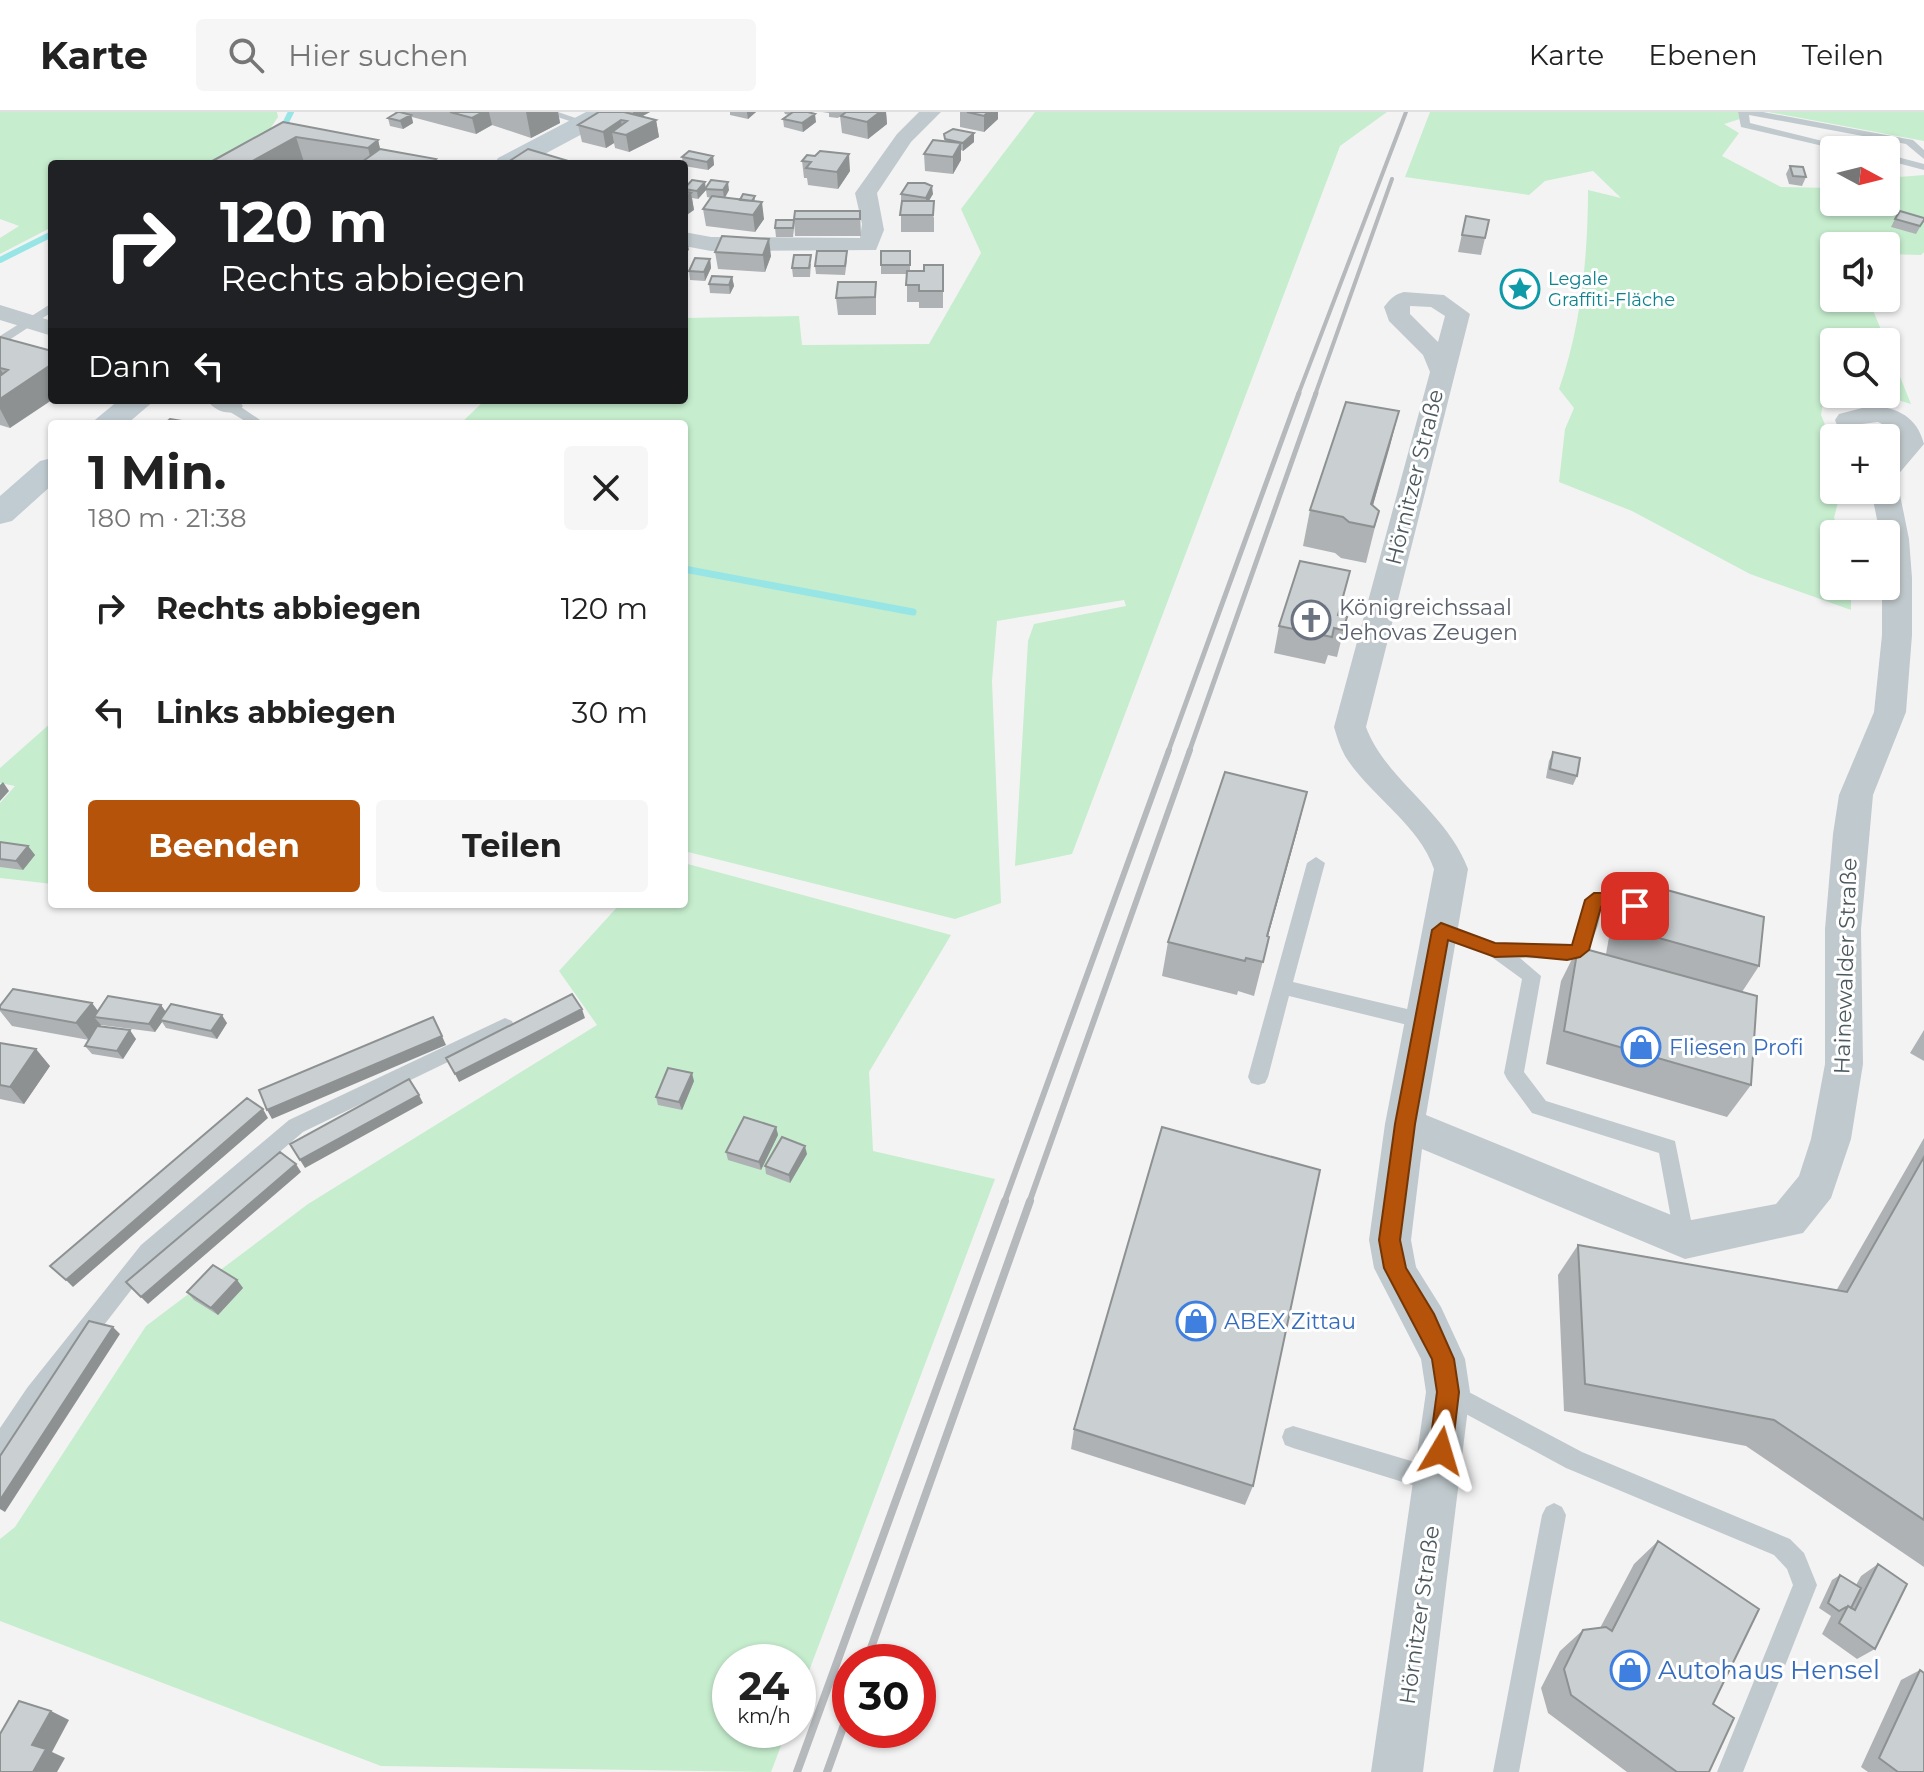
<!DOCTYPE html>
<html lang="de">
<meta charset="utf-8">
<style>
:root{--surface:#fff;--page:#f6f6f6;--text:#222;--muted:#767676;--line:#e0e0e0;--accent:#b45309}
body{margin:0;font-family:Montserrat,sans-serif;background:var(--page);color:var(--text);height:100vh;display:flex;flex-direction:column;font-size:30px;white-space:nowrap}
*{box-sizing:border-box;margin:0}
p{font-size:26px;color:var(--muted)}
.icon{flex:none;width:44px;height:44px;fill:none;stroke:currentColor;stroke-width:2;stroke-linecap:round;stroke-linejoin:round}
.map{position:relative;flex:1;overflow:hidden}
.drawer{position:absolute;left:48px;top:308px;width:640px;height:488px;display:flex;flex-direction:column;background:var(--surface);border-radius:8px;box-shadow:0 2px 6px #0004}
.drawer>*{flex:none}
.hud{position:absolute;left:48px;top:48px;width:640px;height:244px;border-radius:8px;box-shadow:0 2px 6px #0004;background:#202124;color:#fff;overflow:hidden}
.needle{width:52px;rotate:97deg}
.tools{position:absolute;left:1820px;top:24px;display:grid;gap:16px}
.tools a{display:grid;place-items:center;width:80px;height:80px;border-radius:8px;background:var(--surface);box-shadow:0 2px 6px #0004;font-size:40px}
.speed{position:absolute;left:712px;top:1532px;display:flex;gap:16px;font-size:40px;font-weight:700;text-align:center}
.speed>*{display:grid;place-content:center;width:104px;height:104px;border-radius:50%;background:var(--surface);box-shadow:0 2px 6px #0004;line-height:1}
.speed small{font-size:20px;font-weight:400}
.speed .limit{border:12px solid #d22;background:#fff;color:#111}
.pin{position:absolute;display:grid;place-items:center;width:68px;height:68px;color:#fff;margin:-34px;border-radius:16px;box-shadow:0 4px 12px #0006}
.me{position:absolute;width:88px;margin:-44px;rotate:7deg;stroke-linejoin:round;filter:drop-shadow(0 0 6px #0008)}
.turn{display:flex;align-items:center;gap:28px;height:168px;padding:0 40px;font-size:36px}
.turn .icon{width:104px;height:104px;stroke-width:2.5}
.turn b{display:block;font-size:56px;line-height:68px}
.then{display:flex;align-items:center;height:76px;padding:0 40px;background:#0003;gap:16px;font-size:30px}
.round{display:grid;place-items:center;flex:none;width:84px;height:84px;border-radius:8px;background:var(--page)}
.headline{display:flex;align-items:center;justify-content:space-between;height:136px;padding:0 40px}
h1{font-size:48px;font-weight:700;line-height:60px}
.action{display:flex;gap:16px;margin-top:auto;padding:16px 40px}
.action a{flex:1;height:92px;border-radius:8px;background:var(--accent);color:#fff;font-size:32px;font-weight:700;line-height:92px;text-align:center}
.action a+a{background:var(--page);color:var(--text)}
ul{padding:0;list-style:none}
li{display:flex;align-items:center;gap:24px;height:104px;padding:0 40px}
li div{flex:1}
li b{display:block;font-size:30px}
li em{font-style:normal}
header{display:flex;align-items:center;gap:48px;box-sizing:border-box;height:112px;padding:0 40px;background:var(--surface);border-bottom:2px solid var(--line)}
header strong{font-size:38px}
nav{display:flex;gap:44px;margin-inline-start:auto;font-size:28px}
.search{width:560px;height:72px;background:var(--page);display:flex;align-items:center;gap:20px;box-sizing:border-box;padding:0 28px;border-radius:8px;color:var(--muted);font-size:30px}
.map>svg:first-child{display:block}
.green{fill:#c6edce}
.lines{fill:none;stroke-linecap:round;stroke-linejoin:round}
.stream-far1{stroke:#98e5e6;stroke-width:6}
.stream{stroke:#98e5e6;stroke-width:7}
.service{fill:#c0c9cd;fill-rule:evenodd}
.minor{fill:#c0c9cd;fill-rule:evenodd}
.secondary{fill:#c0ccd2;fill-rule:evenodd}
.rail-far3{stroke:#b5b9bc;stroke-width:4}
.rail-far2{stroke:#b5b9bc;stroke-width:5}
.rail-far1{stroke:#b5b9bc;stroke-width:6}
.rail{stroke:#b5b9bc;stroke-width:8}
.wall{fill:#aeb2b4}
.shaded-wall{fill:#8d9192}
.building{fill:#cacfd1;stroke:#8d9192;stroke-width:2}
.route{fill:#b45309;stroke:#753606;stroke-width:2}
.labels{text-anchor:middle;stroke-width:6;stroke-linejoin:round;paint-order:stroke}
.far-culture-label{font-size:18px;fill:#0d838f;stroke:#fff;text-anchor:start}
.street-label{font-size:22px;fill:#4c595e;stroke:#fff}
.worship-label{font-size:22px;fill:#5b616d;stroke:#fff;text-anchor:start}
.shop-label{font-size:22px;fill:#366cbe;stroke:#fff;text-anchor:start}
.near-shop-label{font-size:26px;fill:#366cbe;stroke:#fff;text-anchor:start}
</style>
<header>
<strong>Karte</strong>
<div class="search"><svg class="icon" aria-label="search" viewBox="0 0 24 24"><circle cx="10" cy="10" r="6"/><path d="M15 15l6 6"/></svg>Hier suchen</div>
<nav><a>Karte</a><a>Ebenen</a><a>Teilen</a></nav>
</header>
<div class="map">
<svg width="1924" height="1660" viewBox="0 0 1924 1660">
<rect width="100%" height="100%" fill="#f4f3f3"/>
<path class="green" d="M0,0H277L278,5L261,30L216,52H52V115L0,142V126L19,114L0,107Z
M1035,0H1387L1340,34L1072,742L1015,754L1028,529L1034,512L1126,494L1124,488L997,509L992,569L1001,791L955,807L684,739V312H460L485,288H684V206L799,204L802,233L929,232L981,141L961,97Z
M1430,0H1738L1740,7L1724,12L1739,21L1722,44L1781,75L1834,76V90H1886V66L1924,63V140L1921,143L1886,142V134H1834V186H1868L1886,230H1834V277H1825L1821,303L1834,334V378H1841L1834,406L1842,422H1834V474H1851V498L1750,462L1632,399L1559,370L1565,317L1574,296L1559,277C1581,215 1588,144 1588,78L1621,86L1593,59L1545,69L1529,83L1405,65Z
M1768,0H1924V29Z
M1886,230L1911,292L1878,282H1886Z
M52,610V772L0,766V691L15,674L0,671V656Z
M684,751L951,823L869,960L873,1039L995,1067L798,1588V1550H730V1618H787L771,1660L381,1654L0,1509V1427L15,1415L146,1214L308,1092L597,913L559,859L620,792H684Z"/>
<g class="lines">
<path class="stream-far1" d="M282,18L291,0
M0,148L52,122"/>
<path class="stream" d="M684,457L913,500"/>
<path class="service" d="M542,0H558L590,11L585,14Z
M1738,0H1763L1913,28L1924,38V47L1906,32L1749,3L1750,11L1859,38H1840L1741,15Z
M1886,42L1924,52V58L1886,48Z
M52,191V200L0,234V224Z
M230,290L235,291L266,312H250L225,297V291Z
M1316,745L1325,751L1293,870L1424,901L1431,904L1433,909L1431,914L1424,917L1289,884L1268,965L1265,971L1258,973L1251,971L1248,965L1307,751Z
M1594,781C1611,781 1642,784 1653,797L1644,804L1602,795L1598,814L1586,843L1559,847L1520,846L1541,864L1524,960L1546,989L1675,1029L1695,1128L1692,1135L1685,1137L1678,1135L1675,1128L1659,1041L1532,1001L1507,967L1504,961L1522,867L1489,843L1435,823L1432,818L1435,813L1441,811L1496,831L1573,832L1585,788Z
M505,906L512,909L514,914L512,919L303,1020L155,1147L43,1292L8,1344L0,1347V1316L27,1276L141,1133L289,1008Z
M1448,1269L1582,1340L1790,1427L1804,1441L1817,1473L1743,1660H1717L1793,1473L1787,1457L1774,1443L1566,1356L1440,1288L1437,1280L1440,1272Z
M1293,1314L1435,1356L1443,1360L1447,1368L1443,1376L1435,1380L1293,1336L1285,1333L1282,1325L1285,1317Z
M1554,1391L1562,1395L1566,1403L1519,1660H1493L1542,1403L1546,1395Z"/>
<path class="minor" d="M919,0H941L911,30L877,81L884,118L876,138L711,139L684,134V120L711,125L860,126L862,112L855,81L897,22Z
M1404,180L1444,183L1470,202L1366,615C1385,667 1447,700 1468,757L1426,1003L1686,1109L1776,1092L1799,1064L1811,1027L1825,952V817L1833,722L1839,683L1874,600L1882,523V474H1886V422H1880L1871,378H1886V370L1895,372L1899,378L1909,427L1912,466V523L1906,600L1873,683L1861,817L1863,952L1851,1027L1831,1086L1803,1121L1685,1147L1422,1037L1411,1128L1416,1155L1441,1195L1465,1247L1470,1280L1423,1660H1371L1426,1280L1421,1247L1374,1156L1369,1128L1385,1012L1434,757C1418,711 1370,684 1345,644C1340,635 1337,625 1334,615L1430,260L1423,243L1389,209L1384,195C1390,187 1395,182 1404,180ZM1410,194L1431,195L1445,204L1438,230L1410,202Z
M0,193L52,209V224L0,208Z
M207,288H238L243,294L239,299C226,303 215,299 207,288Z
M1870,294C1898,295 1917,305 1924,332L1896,365L1886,367V343L1897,331L1890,316L1878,310L1862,312L1868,326H1842L1835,308L1839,302Z"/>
<path class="secondary" d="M586,0H617L614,5L526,52H494L498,46Z
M119,288H155L127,312H90Z
M52,346V373L12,409L0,412V384L40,349Z"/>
<path class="rail-far3" d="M1298,283L1406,0
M1315,283L1392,67"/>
<path class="rail-far2" d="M1168,640L1299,281
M1189,640L1316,281"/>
<path class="rail-far1" d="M1004,1091L1169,638
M1029,1091L1190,638"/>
<path class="rail" d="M866,1550L1030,1089
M797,1660L1005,1089
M827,1660L850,1596"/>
</g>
<path class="wall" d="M394,0H558L560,11L531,26L492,13L476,22L412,5L413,11L403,17L390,14L388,6L397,1Z
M599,0H650L642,4L656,8L659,25L629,40L615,36L614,31L606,36L582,30L578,13Z
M730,0H756L748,7L730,3Z
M784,0H808L816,10L803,20L784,15L783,7L789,3L785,2Z
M822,0H886L887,12L868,27L842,21L840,4L838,6L829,5V1Z
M960,0H998V7L984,20L960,15Z
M283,10L378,28L380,37L437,52H319L304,50L300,52H207Z
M974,21V30L963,39L961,38V48L953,62L925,59L924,42L945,29L944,22Z
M713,44L714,53L708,58L684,54L683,52L682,45Z
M1834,48V64L1825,62L1828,54Z
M802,49L850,59L838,77L808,73L807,66H804Z
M1790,54L1806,65L1802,74L1789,72L1786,62Z
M705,70V77L729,78L725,86L740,88L755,84V89L764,107L755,120L706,114L703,97L711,86L707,85L706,78L698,87L692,86L694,98L684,86V77Z
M901,82H933L928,89L934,106V120H901Z
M860,99L861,124H795L794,107Z
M1466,104L1485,126L1481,143L1458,140Z
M1895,107L1924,108L1916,122L1891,115Z
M775,116L794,117L793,125H776Z
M722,124L771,144L765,160L718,157L715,140Z
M847,139V148L845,163L816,162L815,154Z
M881,139H910V159H924L943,153V196H919V190H907V162H881Z
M710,147L711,156L705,169L690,168L689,159Z
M811,152L810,165H793L792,156Z
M732,165L734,174L730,182L710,181L709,172Z
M876,170V203H838L836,186Z
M0,225L52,239L10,316L0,313Z
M1399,299L1373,393L1379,399L1366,451L1341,446L1335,441L1303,434L1310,398Z
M1344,486L1339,503L1347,505L1337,545L1328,543L1325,552L1274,541L1279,514Z
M1553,640L1577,664L1573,673L1546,666L1549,649Z
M1298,716L1268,824L1269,825L1254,884L1238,879L1237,883L1162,864L1168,830Z
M0,730L28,734L35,743L23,758L0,755Z
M1631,768L1759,854L1742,880L1751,973L1727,1005L1546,952L1561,869L1578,835L1606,842L1613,803Z
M92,891L98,899L161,893L166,900L227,911L217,927L166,916L162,910L155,920L101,913L100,914L136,927L123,947L92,942L85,934L89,928L12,914L0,899V894Z
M1924,918V949L1910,941Z
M0,931L50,954L24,992L0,987Z
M694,969L682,998L658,993L656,985Z
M776,1015L778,1023L761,1058L728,1048L726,1040Z
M1924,1026V1455L1746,1334L1564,1299L1558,1163L1578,1133L1836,1179Z
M807,1042L790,1071L766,1062L765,1054Z
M237,1168L243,1176L218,1203L194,1188L187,1180Z
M1074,1317L1253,1374L1245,1393L1071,1337Z
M1658,1429L1713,1592L1709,1660H1627L1548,1601L1541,1576L1560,1539L1583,1518L1600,1516L1634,1452Z
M1878,1452L1875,1537L1857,1547L1822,1522L1831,1504L1819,1496L1832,1468L1840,1463L1856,1473L1861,1464Z
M1920,1558L1924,1660H1868L1861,1655L1901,1568Z"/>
<path class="shaded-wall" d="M483,0H489L492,13L476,22L472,6Z
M526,0H558L560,11L531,26Z
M633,0H650L634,9Z
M747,0H756L748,7Z
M880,0H886L887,12L868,27L867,10Z
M988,0H998V7L984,20V4Z
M815,2L816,10L803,20L802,11Z
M411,3L413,11L403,17L400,9Z
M621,8L623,22L612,20L614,31L606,36L603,20Z
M656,8L659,25L629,40L626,23Z
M974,21V30L963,39V31Z
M296,25L304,50L300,52H247Z
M378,28L382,45L372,52L368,36Z
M961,31V48L953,62V45Z
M849,42L850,59L838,77L837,60Z
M713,44L714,53L708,58L707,50Z
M705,70L706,78L698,87L697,79Z
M728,70L729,78L724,87L723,78Z
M932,74L933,82L926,94V86Z
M691,81L694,98L684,105V86Z
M762,90L764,107L755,120L753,103Z
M686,121L689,138L684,142V123Z
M769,127L771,144L765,160L763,143Z
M710,147L711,156L705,169L704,160Z
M732,165L734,174L730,182L729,173Z
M52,252V288L10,316L0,297V256L12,279Z
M1399,299L1390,334L1367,414L1371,392Z
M3,670L9,679L0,689V673Z
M1307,680L1298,716L1261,849L1267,824Z
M28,734L35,743L23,758L16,749Z
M92,891L103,906L94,905L101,913L89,928L76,911Z
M161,893L167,902L160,908L162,910L155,920L149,912Z
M582,897L585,906L459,970L455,962Z
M222,903L227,911L217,927L211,919Z
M130,918L136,927L123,947L117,939Z
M442,924L446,933L272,1007L267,998Z
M36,937L50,954L24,992L10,975Z
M692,961L694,969L682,998L679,990Z
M419,983L423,991L305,1056L300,1048Z
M263,997L268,1006L73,1175L66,1168Z
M776,1015L778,1023L761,1058L759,1050Z
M805,1034L807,1042L790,1071L789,1063Z
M296,1052L301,1060L148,1192L141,1185Z
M237,1168L243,1176L218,1203L211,1196Z
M113,1215L120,1222L5,1400L0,1397V1388Z
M51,1599L69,1608L52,1640L65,1646L57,1660H33L32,1633Z"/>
<path class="building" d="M398,0H400L411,3L400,9L388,6Z
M450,0H483L472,6Z
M599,0H624L656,8L626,23L612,20L627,9L621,8L603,20L578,13Z
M793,0H808L815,2L802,11L783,7Z
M846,0H880L867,10L841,4Z
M967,0H988L984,4Z
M283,10L378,28L368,36L296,25L247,52H207Z
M953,17L974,21L963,31L945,27L944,22Z
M933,28L961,31L953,45L924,42Z
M380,37L436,47L430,52H359Z
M528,37L572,50L569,52H526L511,48Z
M689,39L713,44L707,50L682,45Z
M820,39L849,42L837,60L806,56L811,50L802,49L807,43L815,44Z
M1832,47L1834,48V55L1828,54Z
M1790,54L1803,55L1806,65L1793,64Z
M692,68L705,70L697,79L684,77Z
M711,68L728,70L723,78L705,77Z
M908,71H925L932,74L926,86L901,82Z
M684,79L691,81L684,86Z
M743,82L755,84L752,89L740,88Z
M712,84L762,90L753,103L703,97Z
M902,89H934L933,103H900Z
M795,99H860V107H794Z
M1900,99L1924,106V108L1920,114L1895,107Z
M1466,104L1489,108L1485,126L1462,123Z
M776,108H794L793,116H775Z
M722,124L769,127L763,143L715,140Z
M817,139H847L845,154H815Z
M881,139H910V153H881Z
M794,143H811L809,156H792Z
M695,146L710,147L704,160L689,159Z
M924,153H943V179H919V173H906L907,159H924Z
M712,164L732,165L729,173L709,172Z
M838,170H876L875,185L836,186Z
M0,225L52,239V252L0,287V264L8,258L0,256Z
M1346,290L1399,299L1371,392L1379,399L1374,415L1349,410L1343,405L1310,398Z
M170,307L200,312H164Z
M1300,449L1350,459L1338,503L1347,505L1343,518L1334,516L1332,525L1279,514Z
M1553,640L1580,646L1577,664L1550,657Z
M1225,660L1307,680L1267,824L1269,825L1263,850L1246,846L1245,849L1168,830Z
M0,730L28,734L16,749L0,747Z
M1631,768L1764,805L1759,854L1623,816Z
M1578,835L1757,884L1751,973L1564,919Z
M13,877L92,891L76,911L0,897V894Z
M572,882L582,897L455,962L446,946Z
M108,884L161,893L149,912L94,905Z
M171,892L222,903L211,919L160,908Z
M433,905L442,924L267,998L259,978Z
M97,914L130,918L117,939L85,934Z
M0,931L36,937L10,975L0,973Z
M668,956L692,961L679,990L656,985Z
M409,967L419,983L300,1048L290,1032Z
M247,986L263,997L66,1168L50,1154Z
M744,1005L776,1015L759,1050L726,1040Z
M1162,1015L1320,1058L1253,1374L1074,1317Z
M782,1025L805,1034L789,1063L765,1054Z
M280,1040L296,1052L141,1185L126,1170Z
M1924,1045V1408L1774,1308L1585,1272L1578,1133L1847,1180Z
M213,1153L237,1168L211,1196L187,1180Z
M89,1209L113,1215L0,1388V1344Z
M1658,1429L1759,1497L1713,1592L1734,1606L1709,1660H1677L1571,1583L1564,1557L1583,1518L1606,1515L1612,1519Z
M1878,1452L1907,1472L1875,1537L1839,1511L1848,1494L1855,1498Z
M1840,1463L1861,1476L1851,1496L1848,1494L1839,1499L1828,1491Z
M1920,1558L1924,1561V1660H1898L1879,1646Z
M19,1589L51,1599L32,1633L46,1637L33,1660H0V1622Z"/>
<path class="route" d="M1594,781H1610L1641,790L1644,794L1635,801L1601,795L1589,838L1580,845L1567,848L1526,844L1495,845L1448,828L1415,1012L1400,1128L1406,1156L1434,1202L1454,1247L1459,1280L1452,1339L1449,1347L1441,1351L1433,1347L1429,1339L1437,1280L1432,1247L1384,1156L1379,1128L1395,1012L1432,818L1441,811L1495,831L1572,833L1585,788Z"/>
<defs>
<g id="sight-ring" transform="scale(2)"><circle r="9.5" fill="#fff" stroke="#0f9aa8" stroke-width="1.5"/><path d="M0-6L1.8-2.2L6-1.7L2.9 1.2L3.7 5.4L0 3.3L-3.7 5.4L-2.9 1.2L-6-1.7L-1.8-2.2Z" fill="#0f9aa8"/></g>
<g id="church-ring" transform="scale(2)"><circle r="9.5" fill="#fff" stroke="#6b7280" stroke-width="1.5"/><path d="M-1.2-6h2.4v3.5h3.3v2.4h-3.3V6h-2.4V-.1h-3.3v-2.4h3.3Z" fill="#6b7280"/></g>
<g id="shop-ring" transform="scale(2)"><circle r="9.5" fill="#fff" stroke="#3f7fe0" stroke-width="1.5"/><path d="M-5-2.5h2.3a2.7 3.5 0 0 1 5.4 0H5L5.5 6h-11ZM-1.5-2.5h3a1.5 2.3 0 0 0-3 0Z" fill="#3f7fe0"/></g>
</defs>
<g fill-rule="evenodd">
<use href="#sight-ring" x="1520" y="177"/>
<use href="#church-ring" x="1311" y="508"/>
<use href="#shop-ring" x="1641" y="935"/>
<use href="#shop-ring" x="1196" y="1209"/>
<use href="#shop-ring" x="1630" y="1558"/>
</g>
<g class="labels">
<g class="far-culture-label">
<text x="1548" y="173">Legale<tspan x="1548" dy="21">Graffiti-Fläche</tspan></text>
</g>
<g class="street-label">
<text transform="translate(1414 365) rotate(-76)" y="8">Hörnitzer Straße</text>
<text transform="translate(1845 854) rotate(-88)" y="8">Hainewalder Straße</text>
<text transform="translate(1419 1503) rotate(-82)" y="8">Hörnitzer Straße</text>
</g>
<g class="worship-label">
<text x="1339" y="503">Königreichssaal<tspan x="1339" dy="25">Jehovas Zeugen</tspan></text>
</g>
<g class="shop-label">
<text x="1669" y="943">Fliesen Profi</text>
<text x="1224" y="1217">ABEX Zittau</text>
</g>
<g class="near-shop-label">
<text x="1658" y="1567">Autohaus Hensel</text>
</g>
</g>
</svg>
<div class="tools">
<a><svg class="needle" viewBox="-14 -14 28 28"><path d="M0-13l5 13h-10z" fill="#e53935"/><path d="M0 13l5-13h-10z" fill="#767676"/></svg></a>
<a><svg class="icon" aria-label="sound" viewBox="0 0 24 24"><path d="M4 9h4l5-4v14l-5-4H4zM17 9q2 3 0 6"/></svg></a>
<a><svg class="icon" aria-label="search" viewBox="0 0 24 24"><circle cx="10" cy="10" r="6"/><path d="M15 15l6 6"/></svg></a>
<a>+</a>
<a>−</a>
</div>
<div class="speed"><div>24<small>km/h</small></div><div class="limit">30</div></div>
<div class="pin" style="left:1635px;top:794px;background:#d93025"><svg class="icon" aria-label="arrive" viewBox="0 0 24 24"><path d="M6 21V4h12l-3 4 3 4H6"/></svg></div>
<svg class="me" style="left:1441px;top:1339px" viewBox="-20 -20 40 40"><path d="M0-17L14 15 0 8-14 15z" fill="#b45309" stroke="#fff" stroke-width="4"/></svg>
<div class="hud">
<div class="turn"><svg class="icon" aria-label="right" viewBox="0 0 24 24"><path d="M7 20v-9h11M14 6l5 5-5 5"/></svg><div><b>120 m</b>Rechts abbiegen</div></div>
<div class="then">Dann<svg class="icon" aria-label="left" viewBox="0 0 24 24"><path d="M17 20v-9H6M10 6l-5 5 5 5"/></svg></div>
</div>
<section class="drawer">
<div class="headline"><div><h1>1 Min.</h1><p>180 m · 21:38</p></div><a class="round"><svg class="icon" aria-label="close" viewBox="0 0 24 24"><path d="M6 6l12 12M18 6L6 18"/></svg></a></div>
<ul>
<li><svg class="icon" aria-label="right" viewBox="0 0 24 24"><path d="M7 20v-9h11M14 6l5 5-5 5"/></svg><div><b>Rechts abbiegen</b></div><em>120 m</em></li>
<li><svg class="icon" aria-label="left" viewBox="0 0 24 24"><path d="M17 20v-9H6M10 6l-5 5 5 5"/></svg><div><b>Links abbiegen</b></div><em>30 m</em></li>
</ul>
<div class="action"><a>Beenden</a><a>Teilen</a></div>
</section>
</div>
